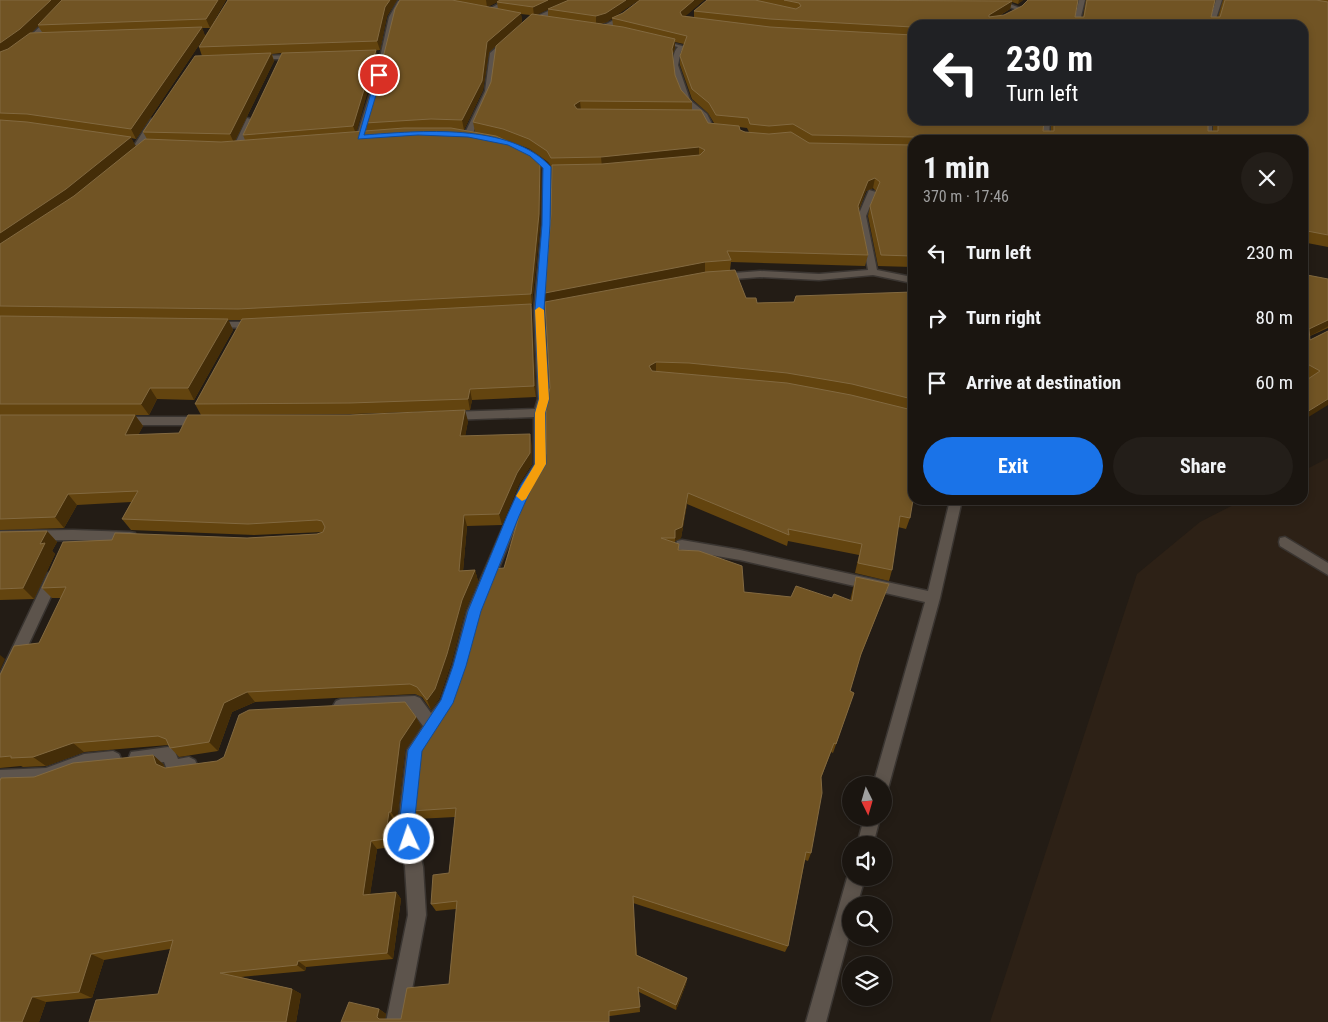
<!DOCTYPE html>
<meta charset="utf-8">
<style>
:root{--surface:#1a1510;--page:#231e19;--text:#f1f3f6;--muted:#9f9f9f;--line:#383430;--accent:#1a73e8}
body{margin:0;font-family:"Roboto Condensed",sans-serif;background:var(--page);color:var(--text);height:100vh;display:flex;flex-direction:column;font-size:19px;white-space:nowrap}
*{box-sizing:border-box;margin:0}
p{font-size:16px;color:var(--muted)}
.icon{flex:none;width:28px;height:28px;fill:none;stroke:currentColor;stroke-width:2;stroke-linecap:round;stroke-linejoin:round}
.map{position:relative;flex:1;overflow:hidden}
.details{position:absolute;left:908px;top:135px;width:400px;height:370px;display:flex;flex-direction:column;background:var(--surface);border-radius:15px;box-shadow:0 2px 8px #0003,0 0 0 1px var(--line)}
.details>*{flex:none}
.banner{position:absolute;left:908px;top:20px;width:400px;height:105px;border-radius:15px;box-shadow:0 2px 8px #0003,0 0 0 1px var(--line);background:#202124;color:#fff;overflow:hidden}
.needle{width:32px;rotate:175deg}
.buttons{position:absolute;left:842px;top:776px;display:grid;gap:10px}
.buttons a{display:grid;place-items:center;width:50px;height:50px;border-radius:50%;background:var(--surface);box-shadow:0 2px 8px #0003,0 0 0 1px var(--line);font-size:25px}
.pin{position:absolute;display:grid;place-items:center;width:42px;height:42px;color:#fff;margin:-21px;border:2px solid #fff;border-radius:50%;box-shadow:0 1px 5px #0007}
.me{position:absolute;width:55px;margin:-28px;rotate:357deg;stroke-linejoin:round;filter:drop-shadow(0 0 4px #0008)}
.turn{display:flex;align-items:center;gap:18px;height:105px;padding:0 15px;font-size:22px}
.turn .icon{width:65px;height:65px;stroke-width:2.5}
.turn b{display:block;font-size:35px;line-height:42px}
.round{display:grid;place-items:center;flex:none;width:52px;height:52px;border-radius:26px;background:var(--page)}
.summary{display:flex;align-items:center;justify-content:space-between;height:85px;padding:0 15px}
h1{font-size:30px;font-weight:700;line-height:38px}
.primary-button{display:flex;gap:10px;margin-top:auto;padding:10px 15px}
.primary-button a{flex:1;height:58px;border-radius:30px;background:var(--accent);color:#fff;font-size:20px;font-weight:700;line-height:58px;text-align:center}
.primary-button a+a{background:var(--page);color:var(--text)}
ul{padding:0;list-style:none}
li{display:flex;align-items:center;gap:15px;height:65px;padding:0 15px}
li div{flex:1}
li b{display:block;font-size:19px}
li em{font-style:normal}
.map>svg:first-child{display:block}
.built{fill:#2d2116}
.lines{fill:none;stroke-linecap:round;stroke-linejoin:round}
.minor-casing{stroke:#3a3531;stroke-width:3}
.minor{fill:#5d544c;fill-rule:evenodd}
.wall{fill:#63440f;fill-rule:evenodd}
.shaded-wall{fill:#442d08}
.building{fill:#715424;stroke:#826940}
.route{fill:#1a73e8;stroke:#114b97}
.slow{fill:#f59e0b}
</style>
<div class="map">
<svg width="1328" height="1022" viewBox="0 0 1328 1022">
<rect width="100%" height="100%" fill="#231c15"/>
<path class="built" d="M1328,458V1022H990L1137,574L1200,522L1243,500H1302L1303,471Z"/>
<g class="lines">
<g class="minor-casing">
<path id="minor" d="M67,0H73C54,22 28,52 0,63V58L26,40Z
M407,0L402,3L395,17L382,75L365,135H370L374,137L370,139L357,140L356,138L376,75L389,17L398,1Z
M506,0H513L490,12L485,11Z
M572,0H579C567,11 552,14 537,21L532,20C544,10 559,9 572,0Z
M642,0H649C641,8 608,33 598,28L618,18Z
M992,0H1000L1022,9L1017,10Z
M1079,0H1085L1079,25H1073Z
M1216,0H1222L1214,25H1208Z
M656,39L686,47L681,51L678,65L690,100L707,114L711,122L710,124H704C699,115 692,111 685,103C677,94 667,57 678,47L656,41Z
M505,40L510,41L496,54L491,91L472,135L465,137L464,135L485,91L490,53Z
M256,56L296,55L299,57L296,59H254V57Z
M247,118L254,120L241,148L234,150L233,148Z
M151,119L158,121L142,146H136L135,144Z
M1042,120H1050L1049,140H1041Z
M1204,120H1212V140H1204Z
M524,150H530L551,167L550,225L544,310L550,399L546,413V465L533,486L481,611L467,665L455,703L423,752L414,826L423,867L426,915L406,1022H386L408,915L405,867L398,826L407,750L423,726L411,710L341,713L336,711L333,706L336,701L341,699L415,696L420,698L431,713L441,700L453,665L467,611L521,485L534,465V417L450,420L444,416L450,412L535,409L538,399L534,310L542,225L543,168L524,154Z
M869,190L876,192L866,216L877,270L912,277V283L873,275L819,280L760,277L721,280L716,277L721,274L760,271L819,274L868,270L858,216Z
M215,322H255L260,325L255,328L211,327V323Z
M123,417H200L206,421L200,425H123L117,421Z
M950,500H962L940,598L889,785L887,791L884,792V785H873L925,602L740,560L682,550L677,549L676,545L677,541L682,540L740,550L928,591Z
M73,530L130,532L135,533L136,537L135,541L130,542L73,540L0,541V531Z
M1285,537L1328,563V575L1280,546L1279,542L1280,538Z
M53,572L58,573L60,577L5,695L0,697V674L48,573Z
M168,747L174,749L178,759L189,757L195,760L197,765L195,770L174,775L168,772L164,762L137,764L131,762L129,757L131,752Z
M113,751L119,754L121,759L119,764L84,770L46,784L0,786V770L46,768L84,754Z
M864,818H880L873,845H857Z
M851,871V878H865L857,905H851V928L826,1022H806L847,878Z"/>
</g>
<use href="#minor" class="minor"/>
</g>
<path class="wall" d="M0,0H226L210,28H202L205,36L228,0H397L387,16L380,50L348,51L376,50L377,58L356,132L367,131L365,123L400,0H704L685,16L694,17V11L707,0H1023L1018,4L1012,2L1010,9L999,16L1075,17H1083L1086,0H1215L1211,17H1218L1223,0H1328V247L1302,242V140H912V267L878,266L868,216L870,206L876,191L873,188L866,191L859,210L868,255L865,266L731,262L730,270L746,298L757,303L794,302L912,292V500L910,518L906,529L898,527L892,570L889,581L855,573L859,555L788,541L787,546L687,504L681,538L675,541V543L679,544V550L744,592L791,597L832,598L850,601L853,588L856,577L889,584L859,660L850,691L854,693L833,753L831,752L821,778L811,853L808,861L805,860L788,946L785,952L633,903L637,955L687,978L686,984L676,1010L639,992L640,1012L610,1016L341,1022L379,1009L386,1014L385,1019H401L449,984L456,909L436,911L431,904L449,873L455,817L417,819L412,811L453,694L504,568L518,519L517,513L546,454L550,388L546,302L551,214L552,167L548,162L530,149L500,138L541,169L540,225L532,305H531L532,315L536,397L472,400L470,410L354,414L201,415L195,404L242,320H228L233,330L194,400L157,399L149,415H0ZM639,1L623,13L615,16L636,2ZM497,2L498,9L487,7ZM549,8L548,9V16L536,15ZM521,14L530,15L473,122L475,132L485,134L464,130L483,90L489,52L522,22ZM612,18L613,25L600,24L607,22ZM912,25L1302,120H1213V131H1208V120H1051V131L912,120ZM38,26L42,32L31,33ZM205,36L199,47L202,56L143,132L147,139L135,146L131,138L136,139ZM675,42L684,44L680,56V65L692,99L708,113L714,123H708L692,110V102L681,90L675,75L672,56L675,48ZM282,53L243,135L245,140L235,141L274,61L272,54ZM739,127L747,128L749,132H745L740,130Z
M1302,274L1328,279V328L1310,336V340L1328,331V405L1307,380L1302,377Z
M0,415H135L143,426L138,435L468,421L465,436L532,445V464L519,484L502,525L467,526L463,571L475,570L478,581L465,611L451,664L439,699L431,710L422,697L415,694L255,702L232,712L218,751L179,757L168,745L84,752L46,766L23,767L21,766L0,768V675L39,643L61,598H52L42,588L247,538L317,534L323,532L254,535L131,530L122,519L131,502L77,505L64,528L0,530Z
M47,531L57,542L52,551L55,554L34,599L0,600V532Z
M416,717L421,726L405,750L397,821H394L391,847L377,849L370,894L396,892L401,899L393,959L306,967L305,971L241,977L292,989L301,994L296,1022H89L158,994L170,949L104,960L92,998L46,1002L39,1022H0L34,777L153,755L163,764L165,768L217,761Z"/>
<path class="shaded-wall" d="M51,0H64L25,39L0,56V43Z
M218,0H226L210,28L206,19Z
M390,0H397L387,16L380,50L377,41L385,7Z
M486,0H502L487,7Z
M548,0H569L534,16L533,7Z
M626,0H644L636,2L607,22L596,24V16Z
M694,0H704L680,21V12Z
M1019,0H1023L1018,4Z
M1012,1L1010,9L987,23L989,15Z
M521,13L522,22L489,52L483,90L464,130L462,120L487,42Z
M202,27L205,36L136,139L131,129Z
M675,39V48L671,58L672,49Z
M376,50L377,58L356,134L353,126Z
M271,53L274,61L234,143L230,134Z
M580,101L581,111L575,114L574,105Z
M131,137L136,147L72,200L0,249V233Z
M699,147V157L602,167L601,157Z
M540,159L541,169L540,225L532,305L531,294Z
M875,178L873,188L866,191L856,216L858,206L868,181Z
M705,262V273L546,304L545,293Z
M531,304L532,315L536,397L534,386Z
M228,319L233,330L194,400L188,388Z
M1328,320V326L1327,327L1302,340L1309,329Z
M656,362V373L649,377V366Z
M150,388L157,399L149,415L141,404Z
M470,389L472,400L470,410L468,399Z
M1328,399V405L1302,421V415Z
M465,410L468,421L463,448L460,436Z
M135,415L143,426L132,447L125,435Z
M530,434L532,445V464L519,484L502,525L499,514Z
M688,493L687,504L681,538L675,541V530Z
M68,494L77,505L64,528L55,517Z
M464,515L467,526L462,582L459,571Z
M47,531L57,542L52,551L55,554L34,599L23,588L40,544Z
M475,570L478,581L465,611L451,664L439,699L431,710L427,700L462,600Z
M889,584L885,595L857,664Z
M0,655L5,659L0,670Z
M247,692L255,702L232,712L218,751L209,742L224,703Z
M416,717L421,726L405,750L397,821L391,812L400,741Z
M73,743L84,752L46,766L33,757Z
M153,755L163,764L166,773L156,764Z
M389,812L394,821L391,847L385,839Z
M371,841L377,849L369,902L363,895Z
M396,892L401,899L393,959L387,953Z
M91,954L104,960L92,998L79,992Z
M298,961L306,967L305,971L297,965Z
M687,978L686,984L676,1010V1005Z
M292,989L301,994L296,1022H286Z
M32,997L46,1002L39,1022H22Z
M379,1009L386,1014L384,1022L379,1019L377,1017Z"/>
<path class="building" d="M0,0H51L20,29L0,43Z
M62,0H218L206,19L38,25Z
M228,0H390L385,7L377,41L199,47Z
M400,0H452L521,13L487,42L482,81L462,120L431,119L365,123L381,66L395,9Z
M500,0H548L533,7L497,2Z
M569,0H626L606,13L596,16L548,9Z
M640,0H694L680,12L682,16L770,27L912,35V120H1044L1043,131H1054V120H1208V131H1218V120H1302V25H912V27L770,19L694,11L707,0H755L796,9L801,6L799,3L784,0L1012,1L989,15V17L1004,15L1022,6L1028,0H1078L1075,17H1084L1087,0H1215L1211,17H1220L1225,0H1316L1328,2V235L1302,230V140H915L914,137L812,135L793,124L769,126L750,124L748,118L716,115L709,103L692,89L680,56L687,36L612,18L623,13Z
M532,14L623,27L675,39L672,49L675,75L681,90L692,102L580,101L574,105L577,109L701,110L708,123L739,126L740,130L745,132L769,134L791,132L809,143L912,145V256L881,255L870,206L880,182L875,178L868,181L858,206L868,255L727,251L731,260L705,262L545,293L551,214L552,165L602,164L700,155L705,150L699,147L601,157L551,158L547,151L529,139L503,129L473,122L491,82L496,46Z
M202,27L131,129L27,114L0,113V52L8,49L30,33Z
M376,50L353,126L243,135L282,53Z
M271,53L230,134L143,132L195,56Z
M0,120L27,122L131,137L66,189L0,233Z
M404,128H451L496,136L518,146L540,159L539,214L531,294L238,309L0,306V244L74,196L145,139L221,142Z
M735,270L746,298H756L757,303L794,302L796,296L912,292V399L852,384L787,373L689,363L656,362L649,366L652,371L787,383L851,395L912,410L913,500L910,518L900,516L892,570L858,563L862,544L788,529L789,535L688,493L682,527L675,530V538H661L679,544L678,550L699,551L742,566L744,592L791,597L796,586L832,598L834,594L852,601L856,577L889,584L861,654L850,691L854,693L836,744L834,743L821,777L822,793L811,853L806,852L788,946L633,896L636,955L687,978L676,1005L638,987L640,1007L609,1011V1022H341L349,1002L379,1009L377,1017L379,1019H401L407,988L449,984L457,901L431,904L433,875L449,873L456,808L412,811L420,743L453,694L480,601L493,569L504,568L520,513H517L533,476L546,454V402L550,388L545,302L706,272Z
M1302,274L1328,279V320L1309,329L1310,340L1328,331V399L1302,415V383L1320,371L1302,361Z
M531,304L534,386L470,389L468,399L350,403L195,404L242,319Z
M0,316L228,319L188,388H150L141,404H0Z
M465,410L460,436L530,434V453L517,473L499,514L464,515L459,571L475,570L462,600L447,654L435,689L427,700L417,687L410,684L247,692L224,703L209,742L170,748L166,739L158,736L73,743L33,757L11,758V756L0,757V675L14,646L39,643L66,587L42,588L63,542L112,540L115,533L247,538L317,534L323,532L325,527L322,521L317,520L248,524L122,519L138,491L68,494L55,517L0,519V415H135L125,435L179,433L188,415H350Z
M47,531L40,544L45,543L23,588L0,589V532Z
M405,702L416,717L400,741L391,812H389L385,839L371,841L363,895L396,892L387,953L298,961L297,965L220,973L292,989L286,1022H89L96,1000L158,994L173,940L91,954L79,992L32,997L22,1022H0V781L1,778L34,777L73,763L153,755L156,764L165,768L217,761L224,757L239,715L249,710Z"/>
<path class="route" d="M379,73L382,75L364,135C419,131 510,122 551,167L550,225L544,310L549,399L545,413L546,464L532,487L519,516L481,611L466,666L453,703L422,751L414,826L417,839L414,845L409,847L404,845L399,826L408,750L441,700L453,666L468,611L507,516L521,485L535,464V413L539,399L535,310L542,225L543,168L530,156L508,145L468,137L418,135L358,139L376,75Z"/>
<path class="slow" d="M539,307L544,310L549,399L545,413L546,464L526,499L522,501L516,496L535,464V413L539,399L535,310Z"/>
</svg>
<div class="buttons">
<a><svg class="needle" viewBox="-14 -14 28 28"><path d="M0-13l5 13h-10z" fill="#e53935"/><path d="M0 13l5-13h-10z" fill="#9f9f9f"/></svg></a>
<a><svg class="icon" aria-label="sound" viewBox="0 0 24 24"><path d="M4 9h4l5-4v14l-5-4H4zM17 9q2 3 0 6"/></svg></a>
<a><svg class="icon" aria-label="search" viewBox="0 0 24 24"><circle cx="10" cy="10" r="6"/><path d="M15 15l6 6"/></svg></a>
<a><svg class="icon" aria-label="layers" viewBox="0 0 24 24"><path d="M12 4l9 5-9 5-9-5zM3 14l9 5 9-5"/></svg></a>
</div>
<div class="pin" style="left:379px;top:75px;background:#d93025"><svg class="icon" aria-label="arrive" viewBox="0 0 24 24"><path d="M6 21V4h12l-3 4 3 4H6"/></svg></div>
<svg class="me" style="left:409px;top:839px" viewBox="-20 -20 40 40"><circle r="17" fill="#1a73e8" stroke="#fff" stroke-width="3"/><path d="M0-11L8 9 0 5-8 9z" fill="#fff"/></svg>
<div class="banner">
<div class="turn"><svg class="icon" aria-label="left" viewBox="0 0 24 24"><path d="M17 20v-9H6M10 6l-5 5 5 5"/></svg><div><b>230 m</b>Turn left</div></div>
</div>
<section class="details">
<div class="summary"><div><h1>1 min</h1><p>370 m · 17:46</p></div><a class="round"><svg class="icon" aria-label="close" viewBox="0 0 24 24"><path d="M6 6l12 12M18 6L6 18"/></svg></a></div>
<ul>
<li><svg class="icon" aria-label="left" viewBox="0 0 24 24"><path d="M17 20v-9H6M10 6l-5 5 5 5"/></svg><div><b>Turn left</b></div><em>230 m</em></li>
<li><svg class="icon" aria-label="right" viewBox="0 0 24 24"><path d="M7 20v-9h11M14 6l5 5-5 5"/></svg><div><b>Turn right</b></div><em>80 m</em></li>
<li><svg class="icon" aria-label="arrive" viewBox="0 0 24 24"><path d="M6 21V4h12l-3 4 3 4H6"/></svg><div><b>Arrive at destination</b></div><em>60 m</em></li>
</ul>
<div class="primary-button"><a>Exit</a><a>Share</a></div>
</section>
</div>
